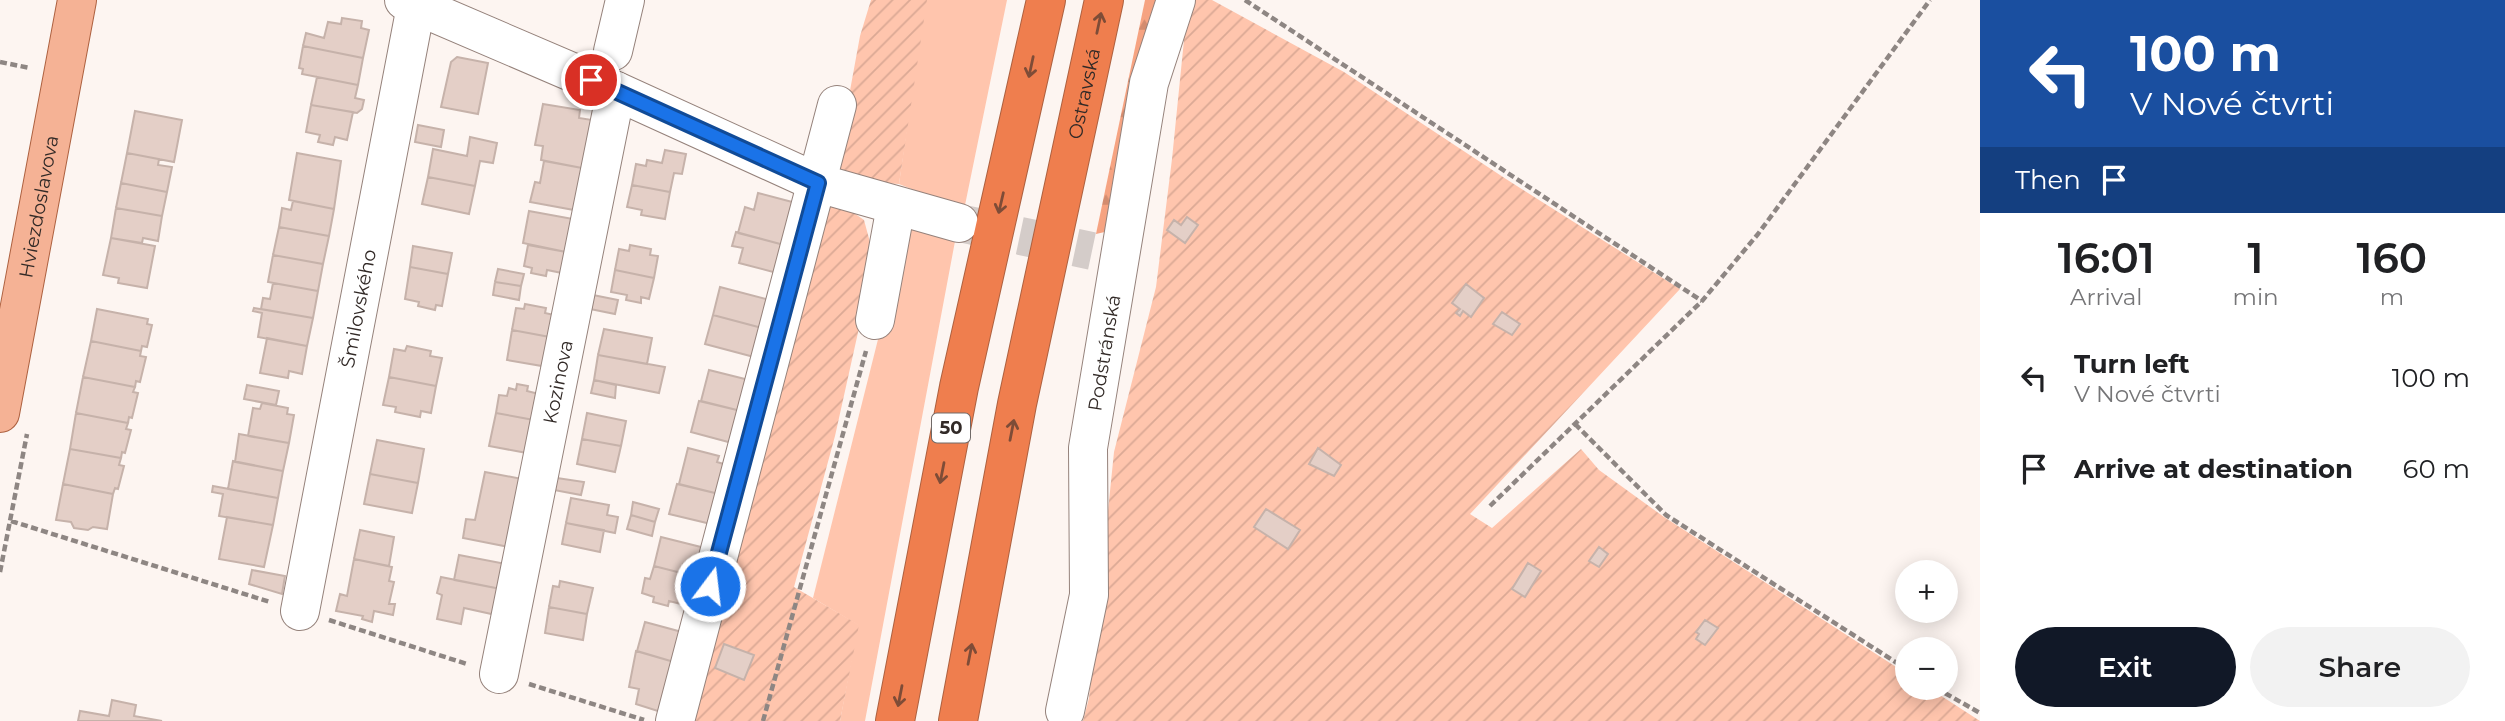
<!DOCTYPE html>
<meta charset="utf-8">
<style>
:root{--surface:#fff;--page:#f2f2f2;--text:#202124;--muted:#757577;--accent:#111827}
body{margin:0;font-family:Montserrat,sans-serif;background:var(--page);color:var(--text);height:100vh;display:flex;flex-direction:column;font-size:26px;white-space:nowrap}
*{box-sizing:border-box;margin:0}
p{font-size:23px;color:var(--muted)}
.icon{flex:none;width:38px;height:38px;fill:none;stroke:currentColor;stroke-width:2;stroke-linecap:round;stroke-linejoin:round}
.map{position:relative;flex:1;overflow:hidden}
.panel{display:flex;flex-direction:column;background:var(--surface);width:525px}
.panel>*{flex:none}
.guide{background:#1a4fa0;color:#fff;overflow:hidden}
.fabs{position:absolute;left:1895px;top:560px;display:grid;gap:14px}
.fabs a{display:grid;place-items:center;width:63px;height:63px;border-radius:50%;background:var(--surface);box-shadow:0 4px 18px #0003;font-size:35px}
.pin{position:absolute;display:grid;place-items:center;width:60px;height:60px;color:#fff;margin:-30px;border:4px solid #fff;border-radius:50%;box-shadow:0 2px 7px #0007}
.me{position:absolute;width:77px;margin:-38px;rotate:15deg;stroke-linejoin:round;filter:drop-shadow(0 0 5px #0008)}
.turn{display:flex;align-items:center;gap:24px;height:147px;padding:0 35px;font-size:32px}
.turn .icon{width:91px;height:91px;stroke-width:2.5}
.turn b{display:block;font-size:49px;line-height:60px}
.then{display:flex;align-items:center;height:66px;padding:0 35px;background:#0003;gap:14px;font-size:26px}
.eta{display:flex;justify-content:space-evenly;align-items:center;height:119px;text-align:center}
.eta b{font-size:42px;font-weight:600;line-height:49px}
.primary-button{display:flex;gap:14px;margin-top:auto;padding:14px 35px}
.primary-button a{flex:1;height:80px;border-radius:42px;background:var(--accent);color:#fff;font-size:28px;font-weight:600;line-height:80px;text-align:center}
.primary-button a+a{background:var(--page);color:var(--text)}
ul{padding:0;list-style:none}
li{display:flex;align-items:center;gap:21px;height:91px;padding:0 35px}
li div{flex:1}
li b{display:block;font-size:26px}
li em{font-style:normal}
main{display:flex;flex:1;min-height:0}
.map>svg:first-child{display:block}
.grass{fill:#ffc5ad}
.forest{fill:url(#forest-firs)}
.garden{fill:url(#garden-furrows)}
.building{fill:#e4cfc7;stroke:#c6b2aa;stroke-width:2}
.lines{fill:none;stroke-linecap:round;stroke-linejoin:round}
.minor-tunnel{stroke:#d4ccc9;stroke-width:38;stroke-dasharray:38 19;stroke-linecap:butt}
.minor-casing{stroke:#95827b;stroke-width:40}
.major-casing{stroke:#ad6140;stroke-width:40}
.highway-casing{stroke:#ad6140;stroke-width:40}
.path{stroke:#8e8683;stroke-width:4.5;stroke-dasharray:7 3.5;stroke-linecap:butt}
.minor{stroke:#fff;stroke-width:38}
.major{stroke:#f5b295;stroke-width:38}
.highway{stroke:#ef7e4e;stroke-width:38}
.oneway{stroke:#7e4c37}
.route-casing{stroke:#114b97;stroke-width:18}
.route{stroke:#1a73e8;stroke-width:12}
.labels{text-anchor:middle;stroke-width:5;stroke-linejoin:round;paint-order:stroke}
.shield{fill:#fff;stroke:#706a68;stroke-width:2}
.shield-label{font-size:18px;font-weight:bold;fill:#322a27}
.street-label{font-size:19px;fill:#322a27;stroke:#fff}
</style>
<main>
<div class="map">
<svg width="1980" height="721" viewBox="0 0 1980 721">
<defs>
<pattern id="forest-firs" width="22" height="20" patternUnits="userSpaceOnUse" patternTransform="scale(1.75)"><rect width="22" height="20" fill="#f6a381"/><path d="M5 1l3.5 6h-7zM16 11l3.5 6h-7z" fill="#d38c6f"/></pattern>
<pattern id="garden-furrows" width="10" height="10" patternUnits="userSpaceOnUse" patternTransform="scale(1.75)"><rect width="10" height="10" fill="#ffc5ad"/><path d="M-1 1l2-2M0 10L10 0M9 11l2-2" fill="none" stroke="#dba995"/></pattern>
</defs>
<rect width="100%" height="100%" fill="#fdf5f1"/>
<path class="grass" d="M925,0H1007L964,210L899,184Z
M907,224L956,236L865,721H840L858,625L813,598Z"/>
<path class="forest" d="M1145,0H1164L1109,231L1096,234Z"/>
<path class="garden" d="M871,0H927L899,184L867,182L836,167L860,36Z
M1189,0H1212L1344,72L1506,179L1680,289L1470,514L1492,528L1581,449L1599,470L1664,517L1907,674L1908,688H1929L1980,721H1083L1089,698L1114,452L1156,287L1172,159L1184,40L1176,36Z
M828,195L864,220L871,246L863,310L835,436L794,587L859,625L840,721H683Z"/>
<path class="building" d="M342,18L362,21L361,28L369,30L363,58L303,46L306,33L324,38L328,22L341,24Z
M303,46L363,58L358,85L302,74L303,69L299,68Z
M457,57L488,63L478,114L441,107L451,62Z
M317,77L358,85L355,98L364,100L362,109L357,113L311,105Z
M543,104L580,110L579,118L592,120L582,168L541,160L543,146L535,145Z
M311,105L353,112L347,140L335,137L333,145L318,142L320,135L306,132Z
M135,111L182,120L174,162L127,153Z
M418,125L444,130L441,147L415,142Z
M470,137L497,143L493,163L480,161L475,186L428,177L433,149L467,156Z
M665,150L686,154L682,174L674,173L670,192L632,185L636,164L646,166L647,160L662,163Z
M127,153L159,159L158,165L172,167L167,192L121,183Z
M297,153L341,161L334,209L289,200Z
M544,161L582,168L574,210L530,202L535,182L540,183Z
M428,177L475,186L469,214L422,204Z
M121,183L167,192L162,216L116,208Z
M632,185L670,192L665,219L641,215L642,210L627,207Z
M758,193L796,203L784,245L738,233L745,207L754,210Z
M293,201L334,209L329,236L279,227L282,208L291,210Z
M116,208L162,216L158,241L143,238L142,243L111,238Z
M529,211L573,219L566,252L523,243Z
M1187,217L1198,225L1185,243L1167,230L1174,220L1181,225Z
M279,227L329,236L323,264L273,255Z
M736,232L784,245L777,273L739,263L743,248L732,246Z
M111,238L155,246L147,288L118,283L119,278L103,275Z
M528,245L566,252L562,273L547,270L546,276L531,273L532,268L524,266Z
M630,245L651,249L650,255L658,256L654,278L615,270L619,249L629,251Z
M413,246L452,253L448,274L410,267Z
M273,255L323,264L318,291L268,282Z
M410,267L448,274L442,306L436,305L435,310L418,306L419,302L405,299Z
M498,269L524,274L521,286L495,282Z
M615,270L654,278L649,299L641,297V303L626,300L627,295L611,292Z
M495,282L521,286L519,300L493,295Z
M273,283L318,291L313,318L261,309L263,298L270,299Z
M1466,284L1484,298L1471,317L1463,311L1460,316L1456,313L1460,309L1452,303Z
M720,287L770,300L762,328L713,315Z
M593,295L618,300L615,314L590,309Z
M525,304L546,308L545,313L554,315L550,337L512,330L516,308L524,309Z
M254,308L313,318L307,346L258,337L262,313L253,311Z
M97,309L148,319L147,324L152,325L147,347L142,346L141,351L91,341Z
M1502,312L1520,324L1512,335L1493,324Z
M713,315L762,328L754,357L705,344Z
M604,329L652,338L647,364L598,355Z
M512,330L550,337L542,366L507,360Z
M267,338L307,346L302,374L289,371L288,378L260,373Z
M91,341L141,351L140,356L146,357L140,382L136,381L135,387L83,377Z
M407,346L431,351L430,356L442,358L436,386L389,377L394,349L405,351Z
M598,355L665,367L659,393L594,380Z
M709,370L749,380L741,411L701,401Z
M83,377L135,387L133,392L138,393L132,418L129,417L128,423L76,413Z
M389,377L436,386L431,413L421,411L420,417L395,412L396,407L383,405Z
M594,380L616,385L615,398L591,393Z
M517,384L528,386L527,391L539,394L534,420L496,413L499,395L507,396L509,388L516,390Z
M247,385L279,391L276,405L244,399Z
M699,401L741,411L732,443L691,432Z
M262,403L288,408L287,414L294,415L289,443L248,436L253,408L260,409Z
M76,413L128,423L126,429L131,430L125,453L122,452L121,458L70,449Z
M496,413L534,420L527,453L489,446Z
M587,413L626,421L621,446L582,439Z
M239,434L289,443L283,471L235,462Z
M582,439L621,446L615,472L577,464Z
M377,440L424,449L418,483L370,474Z
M688,448L719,456L717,462L727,465L719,494L679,484Z
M1318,448L1341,465L1334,476L1309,464Z
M70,449L121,458L119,465L124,466L118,489L115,488L113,494L63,484Z
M233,461L283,471L278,498L228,489Z
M485,472L522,479L509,547L463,538L466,519L475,520Z
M370,474L418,483L412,513L364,504Z
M557,478L584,482L581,495L554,490Z
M63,484L113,494L107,529L93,527L88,530L74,528L71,522L56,520Z
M677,484L719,494L711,524L669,514Z
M213,486L278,498L273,525L219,516L223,494L212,492Z
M571,498L609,505L607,515L618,517L615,533L566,523Z
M633,502L659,509L655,522L631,515Z
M1266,509L1300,530L1288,549L1254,527Z
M631,515L655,522L652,536L627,529Z
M227,517L273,525L264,567L219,559Z
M566,523L604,530L600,552L562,544Z
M360,530L394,537L389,566L354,559Z
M661,537L705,548L697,577L654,566Z
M1599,547L1608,554L1599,567L1589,561Z
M459,555L506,564L501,589L454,580Z
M354,559L392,567L389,581L394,582L389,604H395L393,615L374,611L372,622L362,619L363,616L336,611L340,594L347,596Z
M1528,563L1541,571L1525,597L1512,589Z
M654,566L697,577L689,606L669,601L668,606L653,602L654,597L642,593L645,578L650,579Z
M252,570L285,576L282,594L249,584Z
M441,577L501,589L496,615L464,608L461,624L437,619L442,595L437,593Z
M560,581L593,588L587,614L549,607L553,586L559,587Z
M549,607L587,614L583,640L545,633Z
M1705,620L1718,628L1705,645L1696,639L1699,634L1696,632Z
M645,622L682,632L674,662L637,651Z
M724,644L754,655L744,680L715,668Z
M636,651L674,662L661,712L636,704L639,689L629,687Z
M112,700L136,705L134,716L162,721H78L80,711L109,716Z"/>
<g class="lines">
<path class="minor-tunnel" d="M964,224L1092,251"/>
<g class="minor-casing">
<g id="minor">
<path d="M404,0L616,91L818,183L959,223"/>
<path d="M613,51L625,0"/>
<path d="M875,320L896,206"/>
<path id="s1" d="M300,611L416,6"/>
<path id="s2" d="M499,674L616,91"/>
<path id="s3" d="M1065,711L1089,595L1088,448L1149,83L1176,0"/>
<path d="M675,721L837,105"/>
</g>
</g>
<g class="major-casing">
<g id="major">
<path id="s4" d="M0,413L77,0"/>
</g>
</g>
<g class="highway-casing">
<g id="highway">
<path d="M895,721L959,387L1046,0"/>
<path id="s5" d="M958,721L1017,404L1104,0"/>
</g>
</g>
<path class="path" d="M1245,0L1702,301
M0,62L30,68
M1575,424L1666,515L1908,670
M1490,506L1702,301L1758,234L1930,0
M11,521L270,602
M0,572L27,434
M329,620L467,664
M529,684L644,720
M1936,688L1980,713
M763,721L866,351"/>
<use href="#minor" class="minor"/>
<use href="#major" class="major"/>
<use href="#highway" class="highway"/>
</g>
<defs><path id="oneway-shaft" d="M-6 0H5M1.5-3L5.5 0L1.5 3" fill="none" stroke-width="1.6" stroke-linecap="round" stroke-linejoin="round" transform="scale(1.75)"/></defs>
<g class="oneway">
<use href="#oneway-shaft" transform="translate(1099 23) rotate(-78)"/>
<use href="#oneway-shaft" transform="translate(1031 67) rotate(102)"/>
<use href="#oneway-shaft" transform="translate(1001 203) rotate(103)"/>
<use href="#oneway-shaft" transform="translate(1012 430) rotate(-79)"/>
<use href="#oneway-shaft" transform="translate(942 473) rotate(101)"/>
<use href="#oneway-shaft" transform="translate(970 654) rotate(-79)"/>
<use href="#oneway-shaft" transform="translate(900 696) rotate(101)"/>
</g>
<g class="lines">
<g class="route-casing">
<path id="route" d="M591,80L818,183L710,586"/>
</g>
<use href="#route" class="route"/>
</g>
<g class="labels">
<rect class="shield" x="932" y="413.5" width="38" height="29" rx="5"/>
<g class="shield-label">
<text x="951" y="434">50</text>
</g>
<g class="street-label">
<text dy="7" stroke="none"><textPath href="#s5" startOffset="640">Ostravská</textPath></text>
<text dy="7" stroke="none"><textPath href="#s4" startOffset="210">Hviezdoslavova</textPath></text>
<text dy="7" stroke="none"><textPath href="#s1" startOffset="308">Šmilovského</textPath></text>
<text dy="7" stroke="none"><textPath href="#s3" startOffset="362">Podstránská</textPath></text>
<text dy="7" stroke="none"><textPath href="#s2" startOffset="298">Kozinova</textPath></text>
</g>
</g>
</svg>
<div class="fabs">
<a>+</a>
<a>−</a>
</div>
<div class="pin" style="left:591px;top:80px;background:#d93025"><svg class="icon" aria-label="arrive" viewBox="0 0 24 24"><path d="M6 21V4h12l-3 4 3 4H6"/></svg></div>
<svg class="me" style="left:710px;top:586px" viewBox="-20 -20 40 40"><circle r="17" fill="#1a73e8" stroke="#fff" stroke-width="3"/><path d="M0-11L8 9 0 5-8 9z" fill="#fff"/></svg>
</div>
<section class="panel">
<div class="guide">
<div class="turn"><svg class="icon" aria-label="left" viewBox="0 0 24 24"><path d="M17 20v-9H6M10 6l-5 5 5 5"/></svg><div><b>100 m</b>V Nové čtvrti</div></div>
<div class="then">Then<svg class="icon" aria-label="arrive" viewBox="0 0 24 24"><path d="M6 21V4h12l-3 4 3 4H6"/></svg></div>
</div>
<div class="eta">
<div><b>16:01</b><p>Arrival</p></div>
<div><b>1</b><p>min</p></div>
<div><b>160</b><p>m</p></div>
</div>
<ul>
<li><svg class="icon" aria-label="left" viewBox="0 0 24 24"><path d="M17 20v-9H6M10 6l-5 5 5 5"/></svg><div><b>Turn left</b><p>V Nové čtvrti</p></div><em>100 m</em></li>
<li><svg class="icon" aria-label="arrive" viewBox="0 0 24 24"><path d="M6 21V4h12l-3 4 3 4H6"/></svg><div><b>Arrive at destination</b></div><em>60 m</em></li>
</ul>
<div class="primary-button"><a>Exit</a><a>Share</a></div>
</section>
</main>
